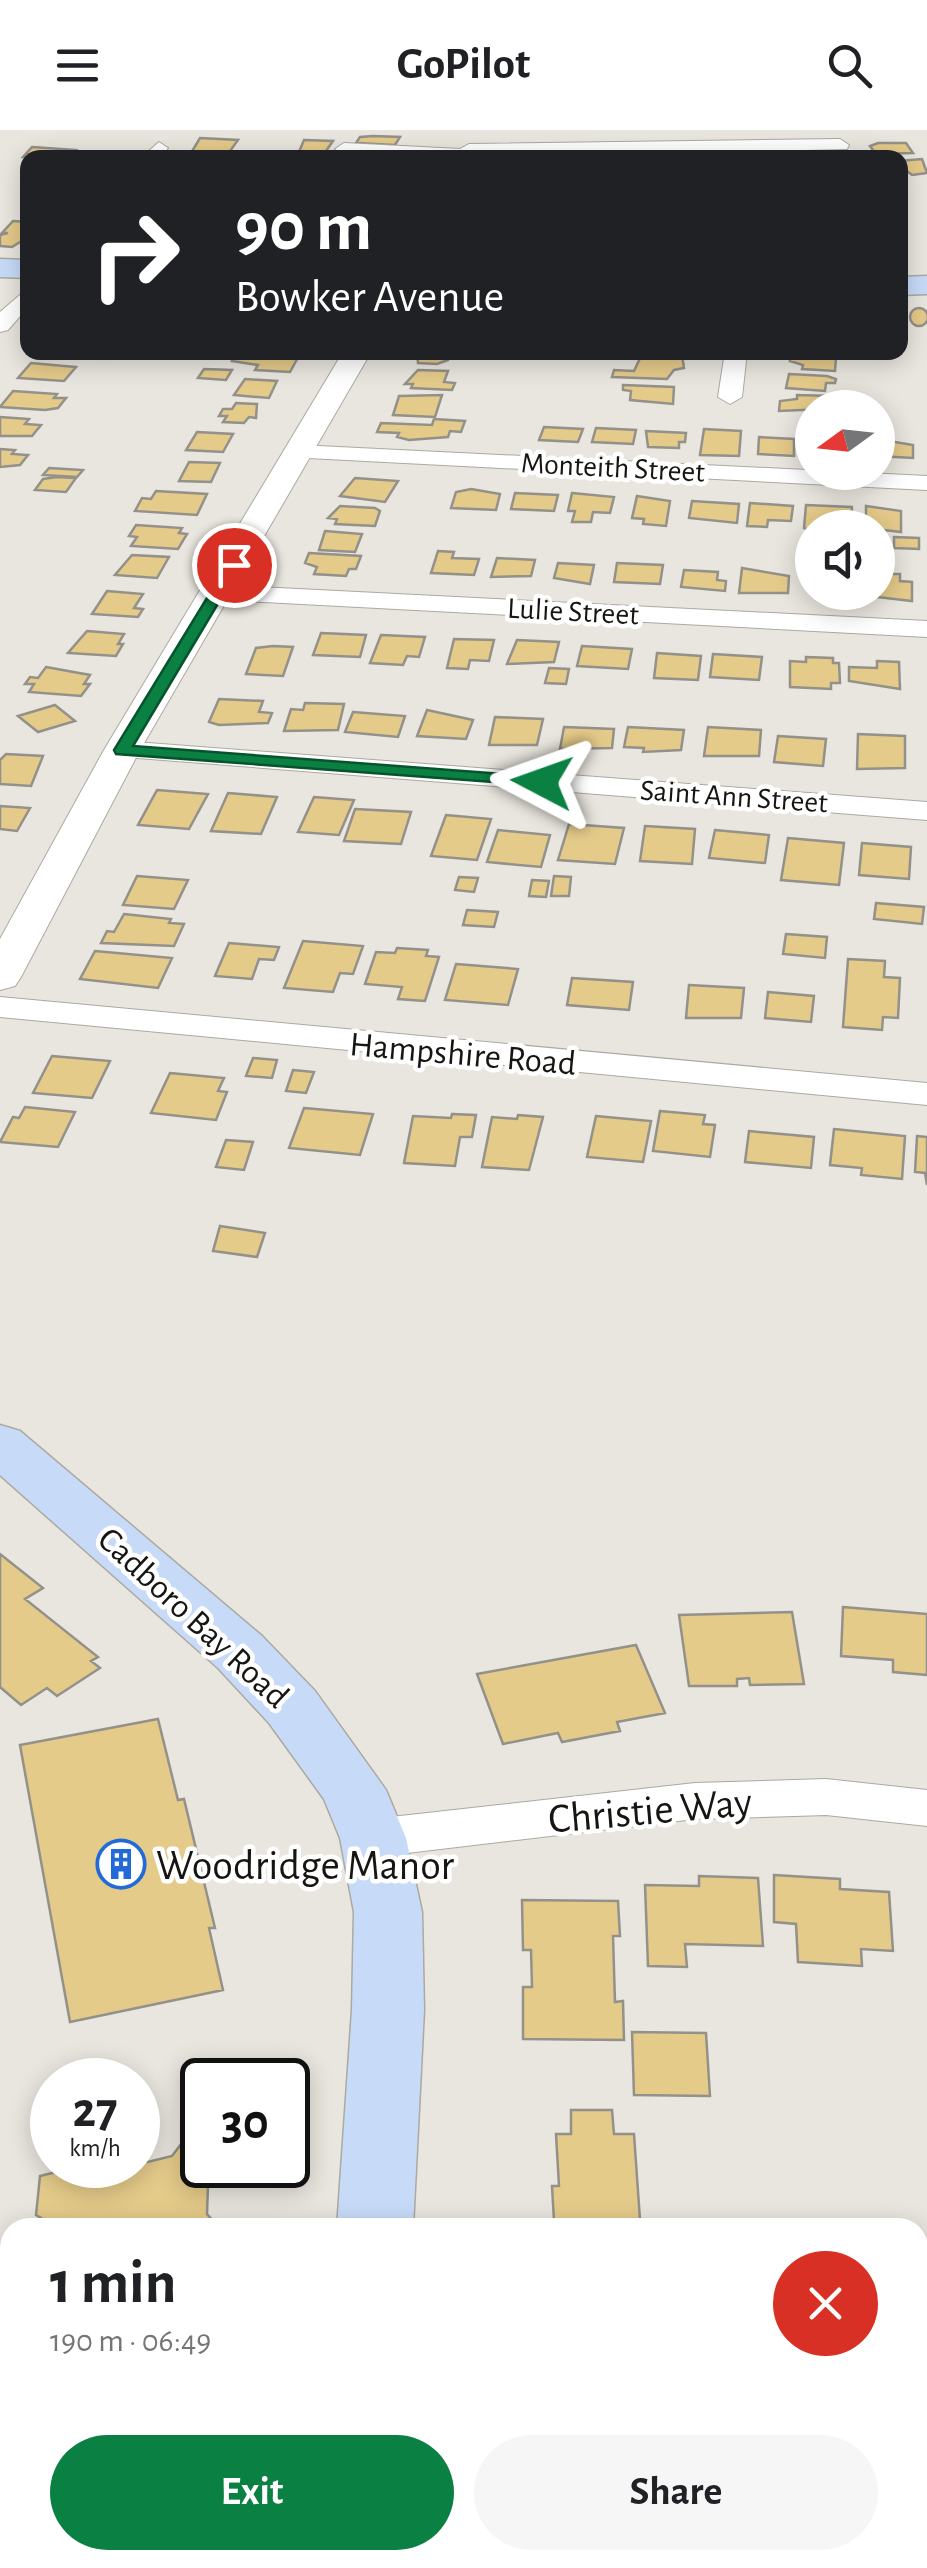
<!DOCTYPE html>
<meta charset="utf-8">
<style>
:root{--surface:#fff;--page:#f6f6f6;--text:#202124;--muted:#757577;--accent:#0b8043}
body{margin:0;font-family:"Alegreya Sans",sans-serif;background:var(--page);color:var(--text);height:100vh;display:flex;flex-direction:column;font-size:38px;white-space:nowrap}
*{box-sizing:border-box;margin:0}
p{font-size:32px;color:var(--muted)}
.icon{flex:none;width:55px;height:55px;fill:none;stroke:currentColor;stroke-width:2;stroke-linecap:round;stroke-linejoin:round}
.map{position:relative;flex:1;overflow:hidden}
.sheet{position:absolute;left:0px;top:2088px;width:928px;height:352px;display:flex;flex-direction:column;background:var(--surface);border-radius:30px 30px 0 0;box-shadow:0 5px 25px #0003}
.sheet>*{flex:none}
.hud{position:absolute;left:20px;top:20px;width:888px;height:210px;border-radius:20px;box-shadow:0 5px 25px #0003;background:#202124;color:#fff;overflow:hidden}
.needle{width:65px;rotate:255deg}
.fabs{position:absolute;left:795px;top:260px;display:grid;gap:20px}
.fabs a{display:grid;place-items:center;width:100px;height:100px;border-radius:50%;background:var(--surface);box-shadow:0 5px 25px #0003;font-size:50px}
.speed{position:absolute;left:30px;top:1928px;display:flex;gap:20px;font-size:50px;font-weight:700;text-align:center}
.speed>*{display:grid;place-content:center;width:130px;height:130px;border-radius:50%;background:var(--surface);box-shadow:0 5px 25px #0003;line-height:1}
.speed small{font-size:25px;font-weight:400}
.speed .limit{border:5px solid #111;border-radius:15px;background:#fff;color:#111}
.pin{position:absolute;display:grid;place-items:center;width:85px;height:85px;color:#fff;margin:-42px;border:5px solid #fff;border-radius:50%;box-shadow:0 2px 10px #0007}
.me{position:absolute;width:110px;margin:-55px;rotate:274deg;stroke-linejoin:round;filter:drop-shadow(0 0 8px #0008)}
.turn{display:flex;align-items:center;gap:35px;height:210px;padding:0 50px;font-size:45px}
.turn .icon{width:130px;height:130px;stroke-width:2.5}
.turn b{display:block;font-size:70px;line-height:85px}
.round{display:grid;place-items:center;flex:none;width:105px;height:105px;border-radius:52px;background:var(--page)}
.overview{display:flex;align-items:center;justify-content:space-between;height:170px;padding:0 50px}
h1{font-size:60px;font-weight:700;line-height:75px}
.action{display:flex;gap:20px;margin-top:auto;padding:20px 50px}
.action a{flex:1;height:115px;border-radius:60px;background:var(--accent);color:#fff;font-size:40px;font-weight:700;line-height:115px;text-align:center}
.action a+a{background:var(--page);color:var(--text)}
header{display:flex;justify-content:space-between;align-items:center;height:130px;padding:0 50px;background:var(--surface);font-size:45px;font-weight:700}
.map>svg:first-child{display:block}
.building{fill:#e5cb8a;stroke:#93918a;stroke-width:2.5}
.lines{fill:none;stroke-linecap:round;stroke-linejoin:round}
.minor-casing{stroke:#aba9a2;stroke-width:2}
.tertiary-casing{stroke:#aba9a2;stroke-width:2}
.secondary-casing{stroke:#aba9a2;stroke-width:3}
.minor{fill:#fff;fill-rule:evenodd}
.tertiary{fill:#fff;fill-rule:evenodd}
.secondary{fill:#c7dbf9;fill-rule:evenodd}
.route{fill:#0b8043;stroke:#07532c;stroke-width:2.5}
.labels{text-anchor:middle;stroke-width:9;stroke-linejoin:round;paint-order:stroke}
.far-street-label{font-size:30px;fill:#161512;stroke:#fff}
.street-label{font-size:35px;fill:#161512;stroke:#fff}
.near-street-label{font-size:42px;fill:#161512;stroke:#fff}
.near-poi-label{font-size:42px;fill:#161512;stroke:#fff;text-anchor:start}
</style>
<header><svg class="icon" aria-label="menu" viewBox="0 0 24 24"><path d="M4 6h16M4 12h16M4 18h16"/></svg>GoPilot<svg class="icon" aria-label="search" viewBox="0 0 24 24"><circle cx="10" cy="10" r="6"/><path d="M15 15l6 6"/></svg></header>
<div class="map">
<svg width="927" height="2438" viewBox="0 0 927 2438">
<rect width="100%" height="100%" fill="#e9e6df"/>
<path class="building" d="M360,7L373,6L400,7L395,15L356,13Z
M200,8L238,10L225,28H188Z
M304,10L333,11L326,21L299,22Z
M878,13H906L913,23L876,24L870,16Z
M32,17L76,20L68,28L23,27Z
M922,29L927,43L912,45L900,36V31Z
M13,91L28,92V107L12,117L0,116V105L8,103H2Z
M910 187a9 9 0 1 1 18 0a9 9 0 1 1-18 0Z
M38,222H103L108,224L104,229Z
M301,222L290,242L255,240L258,235L232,231L236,225L197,223Z
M417,222H451L448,230L437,234L418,233Z
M642,224L682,225L684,238L674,240L667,249L612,247L614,240L634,241Z
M790,225L836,227L835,241L802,239L803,235L790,231Z
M31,233L76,237L64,251L18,248Z
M204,239L232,240L226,250L198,248Z
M418,240L448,241L444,252L455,253L452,260L411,258L413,254H405Z
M789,244L827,246L836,249L835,253H826L825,261L786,258Z
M245,249L277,251L269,268L234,265Z
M623,255L674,257L673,274L630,270L631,261L623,260Z
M13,261L57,264L54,268H66L58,278L45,280L0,277Z
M442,265L435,287L393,285L399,266Z
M797,265L833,266V276L851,278L779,281L780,271L797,269Z
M236,273L257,274L256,288L249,287L244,293L223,292L227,286H219L223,279H232Z
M0,287L29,289L25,294L41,295L32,306H0Z
M434,289L465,291L461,302L450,301L448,307L409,310L397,307L399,303L377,302L381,293L432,295Z
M544,297L583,299L578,312L539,310Z
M596,298L636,300L633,314L592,312Z
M704,299L741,301L739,326L700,325Z
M646,301L686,303L685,312H679V318L648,317Z
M197,302L233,304L223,322L186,320Z
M759,307L794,309V326L758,324Z
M883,310L913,315V328L878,326V313Z
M0,319L15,320L12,324L28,325L20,335L0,337Z
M189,332L220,333L211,352L179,351Z
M49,338L83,340L77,347L43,345Z
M57,347L76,348L66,362L35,360L43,349Z
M355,348L398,351L385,372L340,366Z
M471,359L500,364L496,380L451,378L456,362Z
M156,361L207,364L197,385L135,381L142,368L151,369Z
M515,363L558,365L554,381L511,379Z
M572,363L614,367L610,383L593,382L591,392H572L575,381H568Z
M637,366L670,371L666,396L643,394L644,389L632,388Z
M692,371L739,374L737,393L689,388Z
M750,373L793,376L791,391L768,390L767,397L747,396Z
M806,375L852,377L851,393L826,394L825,398L809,400L804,398Z
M340,376L375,378L380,381L375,396L335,394L337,389L328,388Z
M866,376L901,381V402L866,398Z
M136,395L182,398L179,403L187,404L178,419L131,416L137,407L129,406Z
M325,401L362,404L355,422L319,420Z
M894,407L919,408V419L894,418Z
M438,421L454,422L452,428L479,429L474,445L431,443Z
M309,423L361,426L356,439H349L346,446L314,444L317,437L305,433Z
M132,425L169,427L157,448L115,445Z
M497,428L535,430L531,446L491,447Z
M558,433L594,435L590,454L554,448Z
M617,433L663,435L660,454L614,452Z
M742,438L789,446L788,463H739Z
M684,440L718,442L717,450L726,451L725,461L681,457Z
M887,444H900V451L912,452V471L868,466V462H878V447L887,448Z
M107,461L143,464L134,478L143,479L138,487L92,484Z
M87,501L124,504L118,514H123L116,526L68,523Z
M321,503L366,505L360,527L313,525Z
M381,505L425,507L419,527L407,526L403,535L370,533Z
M454,509L494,510L489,531L470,530L468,539L447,538Z
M517,510L559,512L554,532L507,534Z
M273,516L293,517L283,546L246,544L256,518Z
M582,516L632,519L628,539L577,536Z
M657,523L701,526L698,550L654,548Z
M713,524L762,527L759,550L710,547Z
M806,527L833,528V533H839L840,553H831V559L790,557V531L806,532Z
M877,531L899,532L900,559L849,551V537L877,538Z
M46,537L90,545L84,554H90L81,566L29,562L34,554H25L30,547L38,548Z
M549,538L569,539L566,554L545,553Z
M219,569L263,571L259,582L272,583L268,593L219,595L209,592Z
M305,573L344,574L338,600L284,601L291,579L303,580Z
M55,575L75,591L38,602L18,586Z
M427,580L473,590L466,609L417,606Z
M353,582L405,586L398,607L345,602Z
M495,587L543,589L537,615H489Z
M564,597L614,599L612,618L560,619Z
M628,597L684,600L681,620L643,622L644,618L624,617Z
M708,597L761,600L759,626H704Z
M858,604L905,606V638L857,639Z
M778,606L826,609L823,636L774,632Z
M6,624L43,626L31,656L0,654V630Z
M157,660L208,664L189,699L138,695Z
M228,663L277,667L261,704L211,701Z
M314,667L354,670L339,705L298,702Z
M0,676L30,678L17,701L0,699Z
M355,679L411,682L401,714L344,711Z
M446,685L491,689L477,730L431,726Z
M569,694L624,698L615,734L558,730Z
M645,696L695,699L692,734L640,731Z
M498,700L550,705L541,737L487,732Z
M715,700L769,705L765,733L709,728Z
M788,708L844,713L839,755L781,750Z
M862,713L911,717L909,749L859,745Z
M137,746L188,750L174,779L123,775Z
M554,746L571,747L569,766H551Z
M459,747L478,748L474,762L455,760Z
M532,750L549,751L546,767L529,766Z
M876,773L924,777L922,794L874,789Z
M467,780L498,782L494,797L463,795Z
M124,784L171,789L169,793L184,794L174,816L101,813L107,801L114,802Z
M786,804L827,807L825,828L783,824Z
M303,811L363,816L353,844L340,843L333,862L284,858Z
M229,813L279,817L274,830L259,829L252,849L215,846Z
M397,818L428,820L426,826L439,827L425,871L398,869L402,857L365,854L376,822L395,823Z
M95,821L172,828L158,858L80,849Z
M848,829L885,831L884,847L900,848L898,888L883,887L882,900L843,897Z
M456,834L518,839L508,875L445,870Z
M572,848L633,852L629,880L567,875Z
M689,855L744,858L741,888H686Z
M768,862L814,866L811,892L765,888Z
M52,926L110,931L92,968L33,963Z
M253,928L277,930L272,948L246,946Z
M293,940L314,942L306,963L286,961Z
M170,943L224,948L218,961L227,962L216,990L151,983Z
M25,977L75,982L58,1017L0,1012L13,987L19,988Z
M304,978L373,984L360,1025L289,1018Z
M660,981L705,985L703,994L715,995L710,1027L653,1021Z
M452,984L476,985L472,1007H460L455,1036L404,1033L413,986L451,988Z
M518,985L543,987L529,1040L482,1037L492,987L517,989Z
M596,986L651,991L643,1032L587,1027Z
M834,999L905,1006L902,1049L861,1045L862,1038L830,1035Z
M749,1001L814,1007L811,1038L745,1032Z
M917,1006L927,1007V1055L925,1043L915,1042Z
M226,1010L253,1012L244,1040L216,1037Z
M220,1096L265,1103L257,1127L213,1121Z
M0,1424L43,1458L25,1469L98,1527L91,1531L100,1538L57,1566L47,1558L21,1575L0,1557Z
M843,1477L927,1484V1545L893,1542V1530L841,1526Z
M792,1482L804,1554L750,1555L749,1548L737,1549V1556H689L679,1485Z
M636,1515L665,1583L617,1592L620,1601L562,1612L558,1603L503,1614L477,1544Z
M158,1589L178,1670L184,1669L215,1798H209L223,1860L70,1892L20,1615Z
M774,1745L840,1749V1759L889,1762L893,1821L861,1819L862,1836L798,1832L796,1794L774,1792Z
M699,1746L758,1748L763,1816L685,1814L687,1837L648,1836L645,1755L699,1756Z
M522,1770L618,1771L620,1806H613L615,1872L623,1871L624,1910L523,1909V1857H532L531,1820H523Z
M632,1902L706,1903L710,1966L634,1965Z
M571,1980H612L614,2004H634L640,2090L554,2091L552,2056H559L556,2004H571Z
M202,2009V2035H222L221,2045L208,2055L207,2084L219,2098H48V2092L36,2085L40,2046L76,2037L90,2044L104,2042L110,2035H138V2027L148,2032L172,2026L182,2013Z
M0,2319L10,2385L0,2388Z"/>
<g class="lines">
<g class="minor-casing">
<path id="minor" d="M840,9L849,15L847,19L473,28L344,25L335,19L344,13L460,19L469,14Z
M159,12L168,18L161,28H141Z
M28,158V177L8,200L0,202V182Z
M725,222H747L742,267L730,274L718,267Z
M298,315L927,346V360L289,327L286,322L289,317Z
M218,455L927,491V507L209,469L205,463Z
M122,611L927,672V690L112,626L107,620Z
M0,867L927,953V975L0,887Z
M826,1649L927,1660V1696L826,1685L695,1689L373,1727L356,1721L349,1708L356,1695L373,1689L695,1653Z"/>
</g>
<g class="tertiary-casing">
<path id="tertiary" d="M343,222H371L140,620L21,847L15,856L0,860V809L104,620Z"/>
</g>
<g class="secondary-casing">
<path id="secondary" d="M0,129L28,130V148L0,147Z
M927,146V164L900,165V147Z
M0,1295L20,1301L262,1506L315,1561L386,1660L406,1708L422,1782L424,1880L413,2098H337L352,1880L354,1782L340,1708L324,1669L269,1593L218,1538L0,1345Z
M310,2430H394L393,2438H309Z"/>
</g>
<use href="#minor" class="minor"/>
<use href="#tertiary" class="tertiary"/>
<use href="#secondary" class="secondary"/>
</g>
<path class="route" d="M229,432L241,435L133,616L542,647L548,649V656L116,624L114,620Z"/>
<defs>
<g id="building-ring" transform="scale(2.5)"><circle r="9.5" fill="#fff" stroke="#226bd7" stroke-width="1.5"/><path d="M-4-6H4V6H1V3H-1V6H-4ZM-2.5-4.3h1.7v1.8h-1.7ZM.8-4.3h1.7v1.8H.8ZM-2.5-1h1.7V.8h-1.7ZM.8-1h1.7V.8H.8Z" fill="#226bd7"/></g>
</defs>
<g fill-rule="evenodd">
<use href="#building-ring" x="121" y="1734"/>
</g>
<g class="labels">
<g class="far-street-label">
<text transform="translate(613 337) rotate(3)" y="10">Monteith Street</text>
<text transform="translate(573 481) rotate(3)" y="10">Lulie Street</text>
<text transform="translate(734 666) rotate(4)" y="10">Saint Ann Street</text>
</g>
<g class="street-label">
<text transform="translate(463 923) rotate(5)" y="12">Hampshire Road</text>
<text transform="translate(194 1487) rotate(43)" y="12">Cadboro Bay Road</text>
</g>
<g class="near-street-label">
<text transform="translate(650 1679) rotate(-5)" y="15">Christie Way</text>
</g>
<g class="near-poi-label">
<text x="156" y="1749">Woodridge Manor</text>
</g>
</g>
</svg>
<div class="fabs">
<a><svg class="needle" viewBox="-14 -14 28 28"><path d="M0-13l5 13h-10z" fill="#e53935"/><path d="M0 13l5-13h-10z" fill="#757577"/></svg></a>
<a><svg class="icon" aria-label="sound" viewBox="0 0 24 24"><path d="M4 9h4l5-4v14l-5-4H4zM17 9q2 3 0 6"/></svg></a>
</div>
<div class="speed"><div>27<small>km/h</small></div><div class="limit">30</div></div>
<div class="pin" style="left:234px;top:435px;background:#d93025"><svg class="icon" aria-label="arrive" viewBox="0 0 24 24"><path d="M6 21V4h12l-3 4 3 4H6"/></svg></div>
<svg class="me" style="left:542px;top:652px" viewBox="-20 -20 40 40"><path d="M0-17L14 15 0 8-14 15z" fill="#0b8043" stroke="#fff" stroke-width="4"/></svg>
<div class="hud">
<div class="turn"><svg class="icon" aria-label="right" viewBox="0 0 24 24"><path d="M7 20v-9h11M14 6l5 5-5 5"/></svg><div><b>90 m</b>Bowker Avenue</div></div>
</div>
<section class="sheet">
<div class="overview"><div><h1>1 min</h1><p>190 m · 06:49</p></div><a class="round" style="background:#d93025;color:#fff"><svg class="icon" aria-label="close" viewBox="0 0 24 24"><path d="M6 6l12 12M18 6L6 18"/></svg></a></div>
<div class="action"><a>Exit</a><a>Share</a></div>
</section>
</div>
